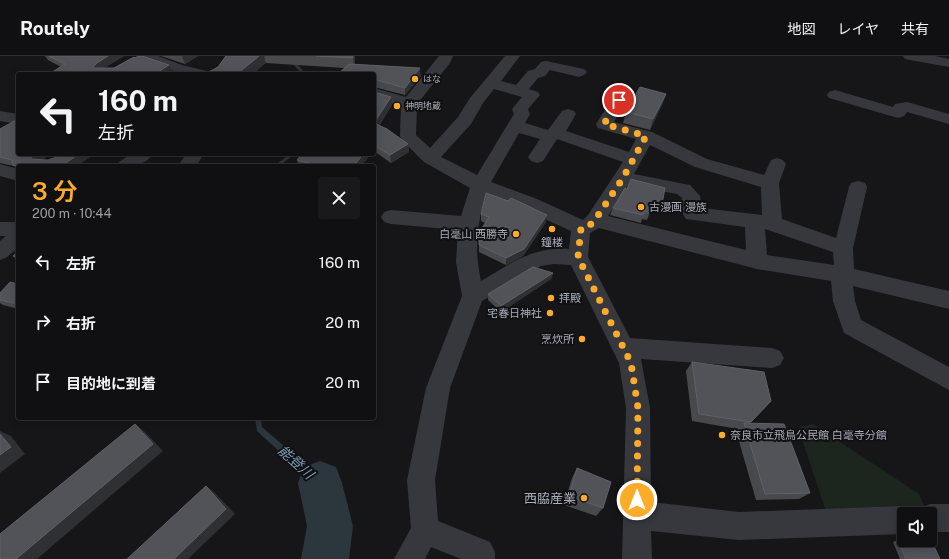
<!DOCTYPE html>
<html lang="ja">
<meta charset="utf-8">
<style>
:root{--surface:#101012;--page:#19191b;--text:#f1f3f6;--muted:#9c9d9f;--line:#303032;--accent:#fdac29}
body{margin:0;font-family:"Public Sans","Noto Sans JP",sans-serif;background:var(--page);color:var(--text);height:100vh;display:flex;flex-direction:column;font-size:15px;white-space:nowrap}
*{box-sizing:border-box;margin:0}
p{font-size:13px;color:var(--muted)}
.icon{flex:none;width:22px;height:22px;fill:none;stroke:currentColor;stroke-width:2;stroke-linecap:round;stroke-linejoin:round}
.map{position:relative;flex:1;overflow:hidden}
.side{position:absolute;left:16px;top:108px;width:360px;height:256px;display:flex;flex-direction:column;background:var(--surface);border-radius:4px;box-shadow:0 2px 10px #0003,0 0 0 1px var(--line)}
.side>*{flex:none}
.hud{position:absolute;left:16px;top:16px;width:360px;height:84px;border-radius:4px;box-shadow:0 2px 10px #0003,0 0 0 1px var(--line);background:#101012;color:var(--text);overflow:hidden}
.buttons{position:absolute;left:897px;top:451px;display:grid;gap:8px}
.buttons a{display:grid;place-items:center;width:40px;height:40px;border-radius:4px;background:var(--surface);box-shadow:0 2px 10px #0003,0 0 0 1px var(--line);font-size:20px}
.pin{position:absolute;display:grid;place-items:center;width:34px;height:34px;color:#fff;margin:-17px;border:2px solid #fff;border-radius:50%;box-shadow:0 1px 4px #0007}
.me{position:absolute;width:44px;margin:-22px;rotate:0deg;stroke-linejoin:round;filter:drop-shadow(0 0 3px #0008)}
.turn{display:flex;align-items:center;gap:14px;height:84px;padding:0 16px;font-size:18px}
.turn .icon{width:52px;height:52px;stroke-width:2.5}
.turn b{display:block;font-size:28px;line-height:34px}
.round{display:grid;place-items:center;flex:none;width:42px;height:42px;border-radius:4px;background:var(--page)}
.summary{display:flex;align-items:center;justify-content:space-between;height:68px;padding:0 16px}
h1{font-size:24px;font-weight:600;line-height:30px;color:var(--accent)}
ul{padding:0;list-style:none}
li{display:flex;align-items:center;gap:12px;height:60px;padding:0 16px}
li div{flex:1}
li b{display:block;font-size:15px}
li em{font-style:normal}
header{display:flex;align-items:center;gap:24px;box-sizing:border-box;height:56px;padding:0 20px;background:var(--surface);border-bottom:1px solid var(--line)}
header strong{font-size:19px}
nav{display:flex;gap:22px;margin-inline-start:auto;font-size:14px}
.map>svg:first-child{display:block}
.green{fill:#1d261e}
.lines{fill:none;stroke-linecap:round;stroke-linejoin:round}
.stream{fill:#2b363d;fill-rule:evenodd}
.river{fill:#2b363d;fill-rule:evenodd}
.minor{fill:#37383d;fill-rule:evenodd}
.wall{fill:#47494d}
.shaded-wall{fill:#2f3033}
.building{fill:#525359;stroke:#5f6168}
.route{stroke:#fdac29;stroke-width:7;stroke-dasharray:0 12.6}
.poi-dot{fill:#fdac29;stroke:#111113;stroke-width:1.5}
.labels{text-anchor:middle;stroke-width:4;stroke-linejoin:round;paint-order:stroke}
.far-poi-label{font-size:9px;fill:#a7adb9;stroke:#111113;text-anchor:start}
.poi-label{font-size:11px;fill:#a7adb9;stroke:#111113;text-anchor:start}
.near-poi-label{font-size:13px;fill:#a7adb9;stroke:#111113;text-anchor:end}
.near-water-label{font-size:14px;font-style:italic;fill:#7c9db6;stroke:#111113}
</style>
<header>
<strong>Routely</strong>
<nav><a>地図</a><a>レイヤ</a><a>共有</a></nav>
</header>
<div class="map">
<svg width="949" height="503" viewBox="0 0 949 503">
<rect width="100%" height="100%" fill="#161618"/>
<path class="green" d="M813,368L919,438L925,452L826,455L798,371Z"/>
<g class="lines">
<path class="stream" d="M291,0H295L296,7L306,18H302L292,7Z
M290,98H295L279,110H274Z
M255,362H261L262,371L323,424L324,427L323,430L320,431L317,430L257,375Z"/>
<path class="river" d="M320,405L336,411L342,427L353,470L349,503H301L307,470L298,427L304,411Z"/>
<path class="minor" d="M138,0H158L182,9L207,15L210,18H183L140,3Z
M439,0H453L450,7L417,48L416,79L430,92L458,61L470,42L505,0H520L501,25L516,29L528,15L535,13L541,6L546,5L584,13L587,16L584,19L579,21L550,14L545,20L538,22L529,33L538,36L540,39L528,53L530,58L525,67L548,74L562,55L568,53L574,55L576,58L566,75L629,96L636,83L598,72L596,68L613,41H625L627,44L614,66L652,76L707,103L764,119L771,104L777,102L783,104L786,108L779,127L782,163L836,182L849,131L851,127L858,125L865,127L867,131L853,192L854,213L949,235V253L853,230L855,245L861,264L949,311V334L844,277L833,245L831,225L757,213L599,172L590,177L588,201L630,282L772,292L780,295L784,302L780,309L772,312L641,303L650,352L651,446L739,456L904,450L914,454L916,458H904V478L739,484L651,475L652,503H622L626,352L619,307L571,209L554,208L541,210L482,245L450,332L435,424L438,465L490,486L495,496V503H461L431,491L425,503H394L411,472L407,424L426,332L462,240L456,206L458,174L391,168L384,166L381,161L384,156L391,154L461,160L470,132L424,106L402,84L400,80L401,50L374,42V32L406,41ZM494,33L522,41L512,53L514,58L477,119L441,101L471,68L483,47ZM519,77L540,83L528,101L531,105L537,107L543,105L557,83L623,106L588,159L583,164L537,143L491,126ZM650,89L695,111L761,131L762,159L702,152L700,140L690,129L634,118ZM628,129L677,138L682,142L683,158L686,163L745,171L746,194L608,160ZM486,138L523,153L571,175L569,193C531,191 512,207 481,225C474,193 477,169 486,138ZM765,173L833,196L834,209L767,199Z
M903,0H935L949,3V11L910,4L905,3Z
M835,34L893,51L895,48L907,46L949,58V68L907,56L904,60L898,62L829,42L827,39L829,36Z
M0,55L18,58V68L0,65Z
M131,98H153C144,111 130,110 116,110L119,106Z
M186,98H204L196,110H178Z
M0,108L18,113V125L0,120Z
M0,166H18V192L7,201L0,204V185L6,180H0Z
M930,448H949V476H930V458H918L920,452Z"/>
</g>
<path class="wall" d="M45,0H124L104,12H114L135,2L173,16L170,18H49L61,11L48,4Z
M161,0H198L185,8Z
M226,0H355V8L421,20L405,39L374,31V18L344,12L266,7L218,11Z
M374,36L392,49L379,70L408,88L409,96L391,107L374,95Z
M666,38L662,49L650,74L623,67L626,56Z
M0,73L18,98H50L42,104H48L95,98L18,110V115L14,110L0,107Z
M302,98H371L361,110H299L297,104Z
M625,132L662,148L659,156L651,153L647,164L642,163L641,167L610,159L613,152Z
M481,158L546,166L523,200L506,209L479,196V177L485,167L481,165Z
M18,195V205L13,200Z
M553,217L551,223L501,256L488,244V238Z
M18,228V253L3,249L0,247V237Z
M692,306L771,345L750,367L810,437L799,443L756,444L736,375L738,373L692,365L686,315Z
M577,412L603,452L596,460L564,449L572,422Z
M898,484L940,503H900L893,486Z"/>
<path class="shaded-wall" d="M108,0H124L101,14L98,18L93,11L97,7Z
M183,0H198L185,8L182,1Z
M259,0H264L266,7L253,18H237Z
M353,0H355V13L353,2Z
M169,9L173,16L170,18H155Z
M420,12L421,20L405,39V32Z
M666,38L662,49L650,74L653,63Z
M391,41L392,49L376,75L374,67Z
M408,88L409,96L391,107L390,99Z
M34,98H50L40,105L30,103Z
M79,98H95L77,110H64L63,109Z
M363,98H371L361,110H354Z
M547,159L546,166L523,200L506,209V202Z
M553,217L551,223L501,256V250Z
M135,368L145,376L163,395L37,503H16Z
M0,375L11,380L25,398L0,417Z
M206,430L214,436L235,458L188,503H174Z"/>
<path class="building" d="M49,0H108L97,7L93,11L94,12H114L134,1L135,2L138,0H142L169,9L155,18H49L65,8Z
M226,0H259L237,18H205L218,11Z
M316,0H353V2Z
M349,8L420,12L405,32L374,23V18H338Z
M640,31L666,38L653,63L626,56Z
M374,36L391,41L374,67L387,73L408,88L390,99L374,89Z
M18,63V98H34L30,103L48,104L63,99L64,98H79L63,109L65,110H18V111L13,109L12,104L0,101V73Z
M302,98H363L354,110H320L297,104Z
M631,123L665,132L662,148L653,146L650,157L645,155L643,159L613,152L625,132L627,133Z
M486,137L508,145L511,142L547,159L524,193L506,202L479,189V177L489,161L481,158Z
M18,195V202L13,200Z
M533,211L553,217L501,250L488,238Z
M10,226L18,228V248L0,244V237Z
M692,306L764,316L771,345L751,366L699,358Z
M744,367L784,368L810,437L765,438Z
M135,368L153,388L16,503H0V478Z
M0,378L11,391L0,399Z
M577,412L611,426L603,452L569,440Z
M206,430L226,453L174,503H127Z
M898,484L932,486L940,503H906Z"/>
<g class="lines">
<path class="route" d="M619,44L604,68L646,80L623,122L595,164L589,170L581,172L578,201L631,307L638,352L637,444"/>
</g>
<g class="poi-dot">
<circle cx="415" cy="23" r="4"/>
<circle cx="397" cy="50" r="4"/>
<circle cx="641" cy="151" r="4"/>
<circle cx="552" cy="173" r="4"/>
<circle cx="516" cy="178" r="4"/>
<circle cx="551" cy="242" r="4"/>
<circle cx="550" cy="257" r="4"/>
<circle cx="582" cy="283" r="4"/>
<circle cx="722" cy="379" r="4"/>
<circle cx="584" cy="442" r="4"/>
</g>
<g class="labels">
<g class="far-poi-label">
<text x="423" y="26">はな</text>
<text x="405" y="53">神明地蔵</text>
</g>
<g class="poi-label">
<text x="649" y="155">古漫画 漫族</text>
<text x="508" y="182" text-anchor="end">白毫山 西勝寺</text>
<text x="552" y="190" text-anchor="middle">鐘楼</text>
<text x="559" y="246">拝殿</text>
<text x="542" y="261" text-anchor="end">宅春日神社</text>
<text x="574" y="287" text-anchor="end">烹炊所</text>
<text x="730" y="383">奈良市立飛鳥公民館 白毫寺分館</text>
</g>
<g class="near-poi-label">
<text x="576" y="447">西脇産業</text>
</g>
<g class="near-water-label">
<text transform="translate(296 406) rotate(42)" y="5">能登川</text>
</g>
</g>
</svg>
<div class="buttons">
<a><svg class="icon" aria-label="sound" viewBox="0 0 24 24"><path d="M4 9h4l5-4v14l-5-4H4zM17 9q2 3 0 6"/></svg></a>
</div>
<div class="pin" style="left:619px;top:44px;background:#d93025"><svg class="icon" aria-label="arrive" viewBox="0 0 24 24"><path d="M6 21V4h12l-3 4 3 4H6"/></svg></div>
<svg class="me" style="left:637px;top:444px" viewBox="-20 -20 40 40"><circle r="17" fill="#fdac29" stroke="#fff" stroke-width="3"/><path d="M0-11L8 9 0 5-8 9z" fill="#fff"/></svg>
<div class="hud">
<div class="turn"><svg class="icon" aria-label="left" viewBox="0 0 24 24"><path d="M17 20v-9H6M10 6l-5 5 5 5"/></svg><div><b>160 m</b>左折</div></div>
</div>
<section class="side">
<div class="summary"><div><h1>3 分</h1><p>200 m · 10:44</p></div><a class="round"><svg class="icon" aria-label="close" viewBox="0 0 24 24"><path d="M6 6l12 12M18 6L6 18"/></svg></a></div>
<ul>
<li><svg class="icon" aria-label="left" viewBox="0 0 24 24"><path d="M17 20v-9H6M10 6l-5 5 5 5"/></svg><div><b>左折</b></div><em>160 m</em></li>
<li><svg class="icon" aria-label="right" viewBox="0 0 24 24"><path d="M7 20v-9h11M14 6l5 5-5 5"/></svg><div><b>右折</b></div><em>20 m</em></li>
<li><svg class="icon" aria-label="arrive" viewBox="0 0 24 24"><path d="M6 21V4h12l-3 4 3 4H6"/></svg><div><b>目的地に到着</b></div><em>20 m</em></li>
</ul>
</section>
</div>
